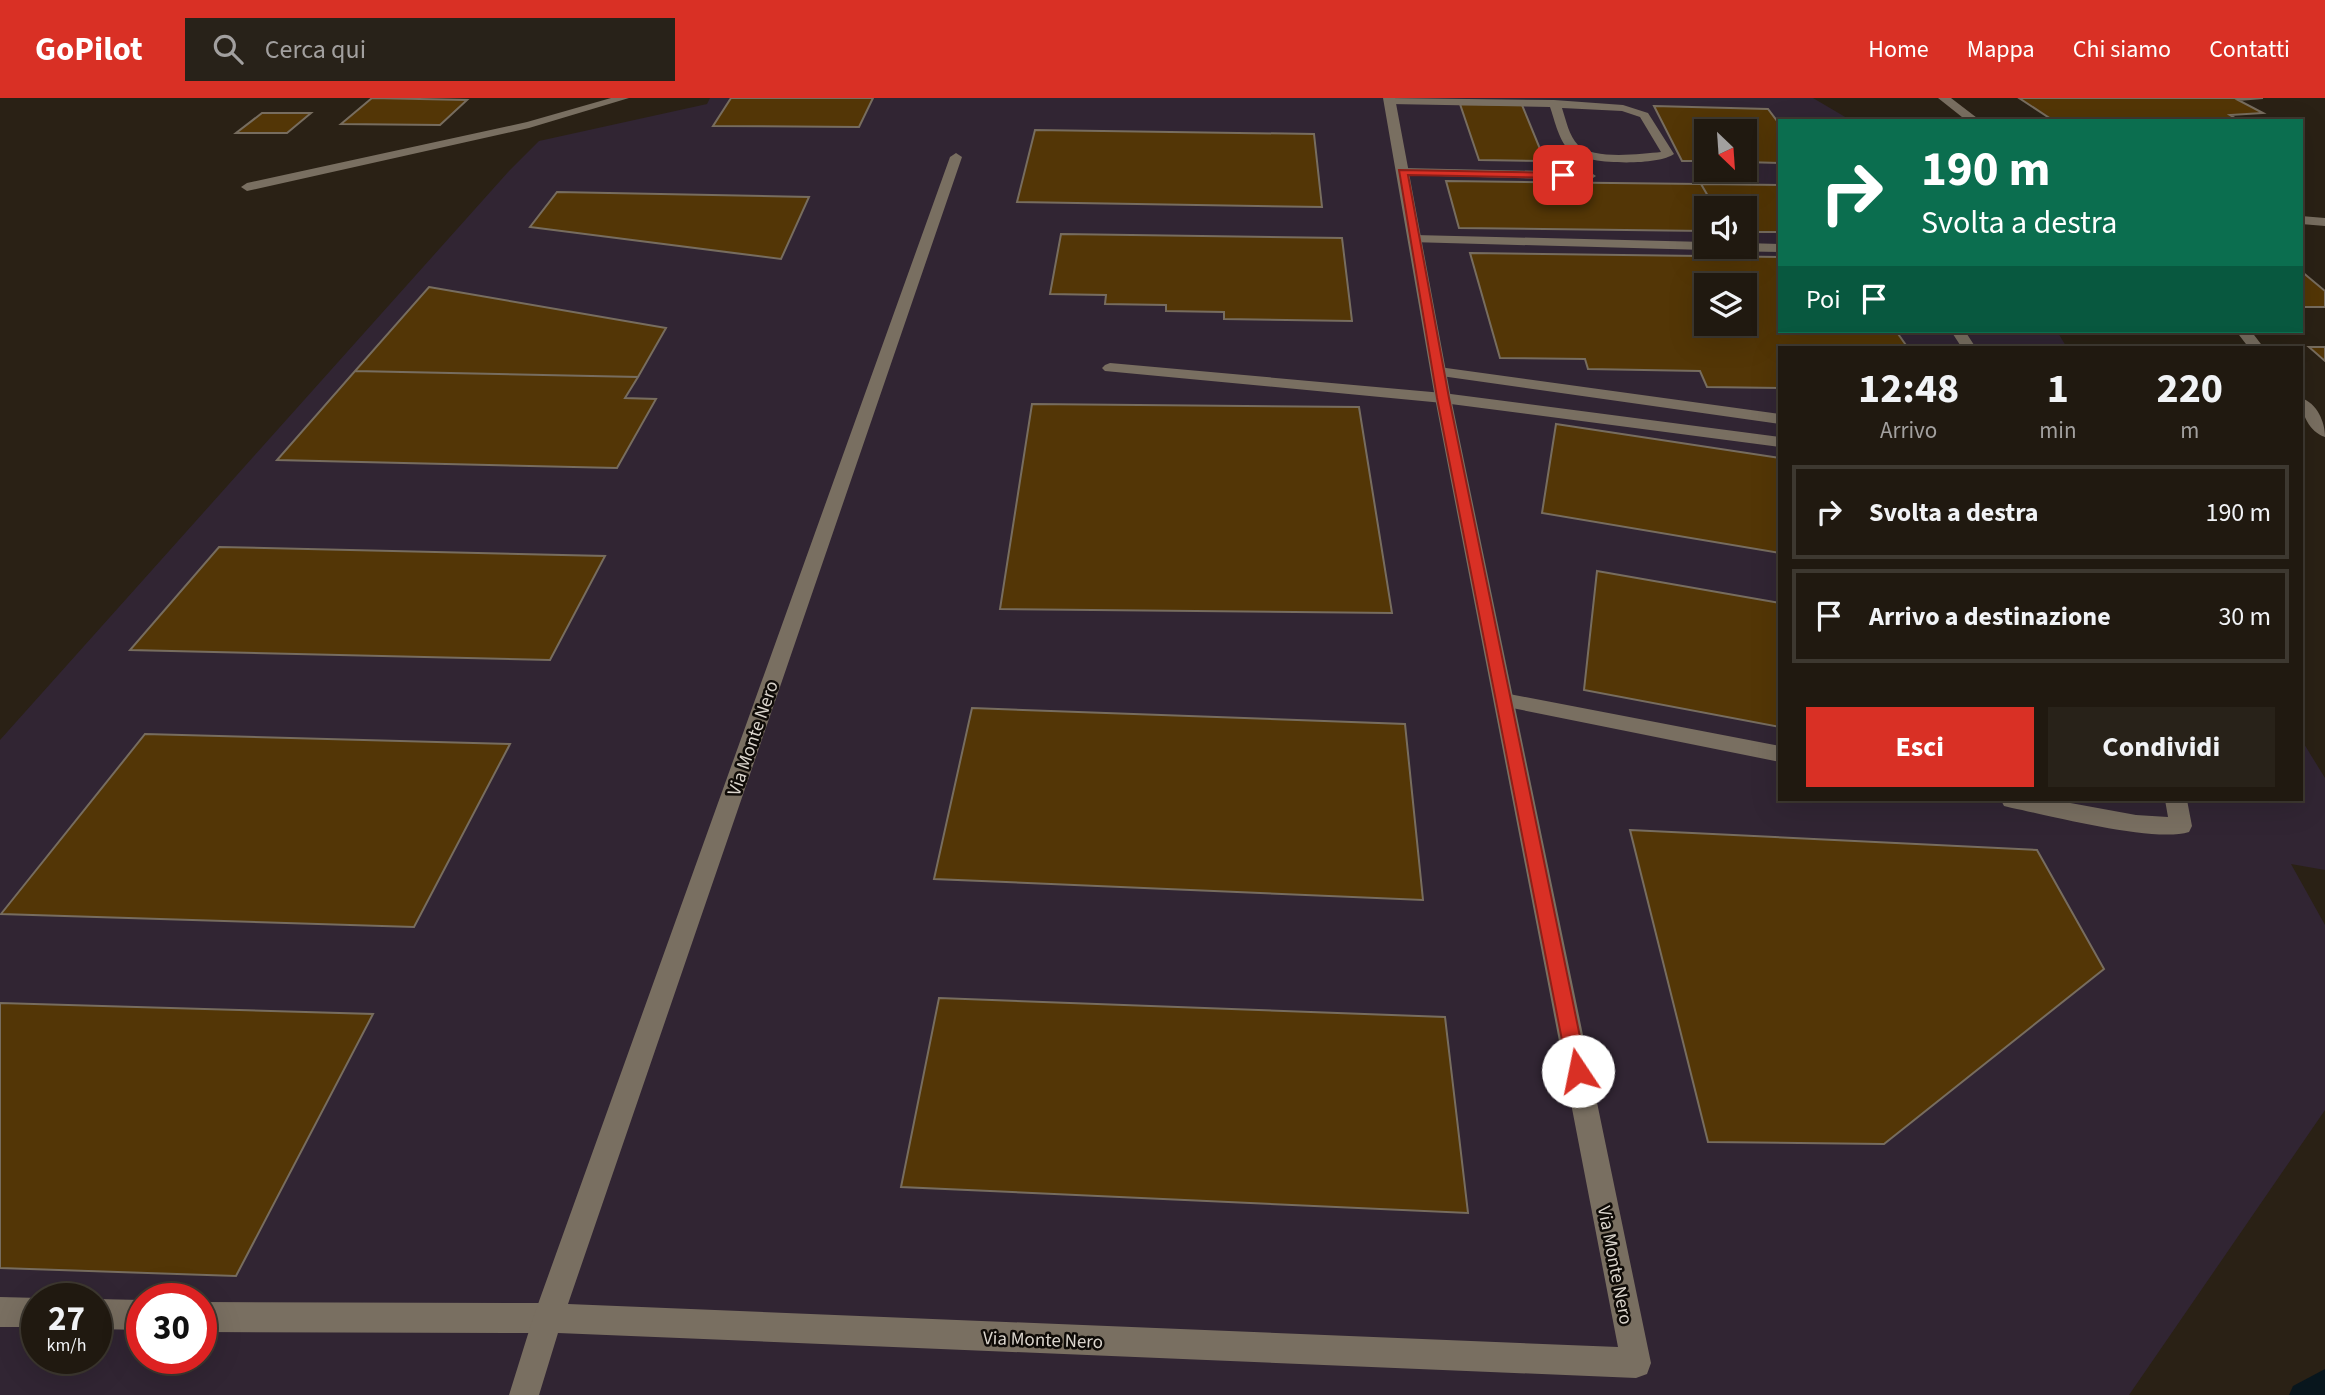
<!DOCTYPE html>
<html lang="it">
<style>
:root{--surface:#201910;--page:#282219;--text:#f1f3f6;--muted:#a2a09f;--line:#3d3830;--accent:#d93025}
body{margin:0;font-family:"Source Sans 3",sans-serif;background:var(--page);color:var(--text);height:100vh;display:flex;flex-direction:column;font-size:26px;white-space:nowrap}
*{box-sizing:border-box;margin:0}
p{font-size:23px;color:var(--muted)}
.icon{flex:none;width:38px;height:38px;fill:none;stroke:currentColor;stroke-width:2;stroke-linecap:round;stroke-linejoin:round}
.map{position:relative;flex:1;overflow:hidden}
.side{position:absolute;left:1778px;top:248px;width:525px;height:455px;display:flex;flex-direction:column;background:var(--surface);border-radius:0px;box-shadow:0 7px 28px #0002,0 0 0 2px var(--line)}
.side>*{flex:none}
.guide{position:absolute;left:1778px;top:21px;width:525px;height:214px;border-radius:0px;box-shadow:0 7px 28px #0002,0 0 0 2px var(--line);background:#0b6e4f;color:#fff;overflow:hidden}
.needle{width:46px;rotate:155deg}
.fabs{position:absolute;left:1694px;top:21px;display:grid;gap:14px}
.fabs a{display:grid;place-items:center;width:63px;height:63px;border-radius:0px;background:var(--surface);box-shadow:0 7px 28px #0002,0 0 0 2px var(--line);font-size:35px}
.speed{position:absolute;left:21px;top:1185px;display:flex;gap:14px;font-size:35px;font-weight:700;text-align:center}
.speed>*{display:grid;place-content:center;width:91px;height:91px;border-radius:50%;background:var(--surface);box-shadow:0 7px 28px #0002,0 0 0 2px var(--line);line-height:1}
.speed small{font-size:18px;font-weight:400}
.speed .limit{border:10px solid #d22;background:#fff;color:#111}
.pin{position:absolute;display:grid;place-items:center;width:60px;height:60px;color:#fff;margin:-30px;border-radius:14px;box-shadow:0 4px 10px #0006}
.me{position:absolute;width:77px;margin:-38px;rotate:349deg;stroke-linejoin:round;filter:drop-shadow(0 0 5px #0008)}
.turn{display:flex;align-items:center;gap:24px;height:147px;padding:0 28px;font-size:32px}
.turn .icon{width:91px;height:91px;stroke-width:2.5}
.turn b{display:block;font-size:49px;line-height:60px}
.then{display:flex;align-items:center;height:66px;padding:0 28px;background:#0003;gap:14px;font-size:26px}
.eta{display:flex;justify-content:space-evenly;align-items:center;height:119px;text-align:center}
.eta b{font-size:42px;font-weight:700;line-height:49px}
.cta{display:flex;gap:14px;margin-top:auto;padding:14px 28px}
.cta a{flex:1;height:80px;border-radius:0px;background:var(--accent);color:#fff;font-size:28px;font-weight:700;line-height:80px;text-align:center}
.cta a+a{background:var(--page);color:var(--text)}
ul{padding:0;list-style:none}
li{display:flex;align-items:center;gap:21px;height:94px;margin:0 14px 10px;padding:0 14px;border:4px solid var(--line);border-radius:0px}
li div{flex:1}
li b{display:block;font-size:26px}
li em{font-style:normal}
header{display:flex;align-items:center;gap:42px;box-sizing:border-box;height:98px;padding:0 35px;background:var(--accent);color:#fff}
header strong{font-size:33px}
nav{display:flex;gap:38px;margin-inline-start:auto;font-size:24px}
.search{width:490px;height:63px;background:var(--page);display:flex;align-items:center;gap:18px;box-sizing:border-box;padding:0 24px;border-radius:0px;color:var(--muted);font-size:26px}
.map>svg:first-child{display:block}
.industrial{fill:#312533;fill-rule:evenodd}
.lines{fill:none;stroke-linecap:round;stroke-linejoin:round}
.stream{fill:#08161d;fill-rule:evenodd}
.building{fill:#533606;stroke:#776d5f;stroke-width:2;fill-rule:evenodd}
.lane{fill:#796f61;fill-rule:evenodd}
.street{fill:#796f61;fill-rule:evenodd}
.route{fill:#d93025;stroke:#8d1f18;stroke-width:2}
.labels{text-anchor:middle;stroke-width:5;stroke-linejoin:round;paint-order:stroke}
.street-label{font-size:19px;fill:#dbd5cd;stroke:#0f0b07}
</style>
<header>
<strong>GoPilot</strong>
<div class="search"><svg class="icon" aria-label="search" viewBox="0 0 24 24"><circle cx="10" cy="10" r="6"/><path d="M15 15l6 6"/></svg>Cerca qui</div>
<nav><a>Home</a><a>Mappa</a><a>Chi siamo</a><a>Contatti</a></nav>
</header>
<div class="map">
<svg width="2325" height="1297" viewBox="0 0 2325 1297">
<rect width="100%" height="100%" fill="#2a2115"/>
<path class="industrial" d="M710,0H1813L1852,23H1780V233H2057L2067,250H1780V702H2301V641L2325,680V772L2291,766L2325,827V1012L2129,1297H0V642L509,73L539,43L707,6ZM1706,33H1745V72H1706ZM1706,110H1745V149H1706ZM1706,187H1745V226H1706ZM37,1200H96V1260H37ZM142,1200H201V1260H142Z"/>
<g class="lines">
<path class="stream" d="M2325,1271V1297H2289L2293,1288Z"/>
</g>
<path class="building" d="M372,0L467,2L440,27L341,26Z
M731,0H873L859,29L713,28Z
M2019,0H2263L2238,2L2263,15L2230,17L2240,23H2054Z
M1460,6L1522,7L1545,63L1479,62Z
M1654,8L1768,11L1780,27V65L1745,64V33H1706V63H1682Z
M262,15H311L287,35H236Z
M1035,32L1314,36L1322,109L1017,104Z
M1446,83L1701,86L1715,110H1706V133L1459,130Z
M1701,86L1780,87V134H1745V110H1715Z
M557,94L809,99L781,161L530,129Z
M1061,136L1342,140L1352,223L1224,221V214L1166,213V207L1105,206L1106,197L1050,196Z
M1470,155L1780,159V233H1896L1908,250H1780V290L1707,289L1700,273L1588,271L1585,261L1500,260ZM1706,187H1745V226H1706Z
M2301,173L2325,193V209H2301Z
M429,189L666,230L638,279L355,273Z
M2309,249H2325V263Z
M355,273L638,279L625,300L656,301L617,370L277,362Z
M1032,306L1359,309L1392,515L1000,511Z
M1556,326L1780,360V455L1542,415Z
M219,449L605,458L550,562L130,552Z
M1597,473L1780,505V629L1584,592Z
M972,610L1405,626L1423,802L934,781Z
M145,636L510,646L414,829L1,816Z
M1630,732L2037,752L2104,871L1884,1046L1708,1044Z
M939,900L1445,919L1468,1115L901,1089Z
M0,905L373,916L236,1178L0,1170Z"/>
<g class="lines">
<path class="lane" d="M1389,0L1554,2L1623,7L1648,15L1674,56C1658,68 1587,67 1571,54C1559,44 1555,23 1550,9L1390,6L1384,3ZM1562,10L1622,13L1640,19L1661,54C1641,56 1592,62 1578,47C1569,38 1566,22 1562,10Z
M1403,70L1590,74L1596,78L1590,82L1399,77V71Z
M1415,137L1706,144V149H1712L1706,152L1410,144L1408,141Z
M1745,145L1780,146V154L1722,153L1715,149H1745Z
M1951,233H1965L1976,250H1962Z
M1110,265L1443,295L1780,339V349L1443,305L1105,273L1102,270L1105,267Z
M1439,269L1780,316V326L1434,277L1431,274L1434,271Z
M1504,595L1780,648V664L1497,607L1494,602L1497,597Z
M2001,702H2054L2136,717L2168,719L2165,702H2187L2192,728L2189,734C2154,745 2052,718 2012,710L2004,708Z
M0,1199L40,1200H37V1229H0Z
M96,1201L142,1202V1232L96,1231Z
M201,1204L548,1205L558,1210L563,1220L558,1230L548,1235L201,1234Z"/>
<path class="street" d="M611,0H629L529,30L247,93L241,89L247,85L527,24Z
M1383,0H1395L1451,300L1651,1265L1647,1276L1636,1280L558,1235L539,1297H509L533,1220L950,59L956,55L962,59L568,1206L1618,1249L1435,300Z
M1938,0H1951L1981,23H1967Z
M2301,118L2325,120V128L2301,126Z
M2236,233H2251L2264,250H2249Z
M2301,300C2317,305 2325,324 2325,339C2309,334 2301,315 2301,300Z"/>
</g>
<path class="route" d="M1399,72L1563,75L1568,77L1563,80L1408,77L1449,300L1587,973L1585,979L1578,982L1571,979L1568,973L1437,300Z"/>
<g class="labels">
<g class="street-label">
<text transform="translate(752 640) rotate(-71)" y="7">Via Monte Nero</text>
<text transform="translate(1616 1167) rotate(79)" y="7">Via Monte Nero</text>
<text transform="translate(1043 1241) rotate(2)" y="7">Via Monte Nero</text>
</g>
</g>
</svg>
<div class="fabs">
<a><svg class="needle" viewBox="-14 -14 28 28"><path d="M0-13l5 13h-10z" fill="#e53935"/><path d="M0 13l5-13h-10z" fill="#a2a09f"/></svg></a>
<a><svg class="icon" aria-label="sound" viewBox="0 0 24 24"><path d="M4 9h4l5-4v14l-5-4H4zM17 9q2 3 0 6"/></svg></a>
<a><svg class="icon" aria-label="layers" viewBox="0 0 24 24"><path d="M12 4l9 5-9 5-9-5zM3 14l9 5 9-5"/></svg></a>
</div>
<div class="speed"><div>27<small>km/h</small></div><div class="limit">30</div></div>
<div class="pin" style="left:1563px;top:77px;background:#d93025"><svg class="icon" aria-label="arrive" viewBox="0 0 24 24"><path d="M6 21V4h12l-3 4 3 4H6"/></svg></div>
<svg class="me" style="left:1578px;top:973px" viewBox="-20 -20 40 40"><circle r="19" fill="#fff"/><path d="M0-13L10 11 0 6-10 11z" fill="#d93025"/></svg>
<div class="guide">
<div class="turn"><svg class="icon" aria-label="right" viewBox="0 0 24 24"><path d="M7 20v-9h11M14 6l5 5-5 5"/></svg><div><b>190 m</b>Svolta a destra</div></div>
<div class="then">Poi<svg class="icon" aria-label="arrive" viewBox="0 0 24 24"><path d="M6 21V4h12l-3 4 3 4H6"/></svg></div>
</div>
<section class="side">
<div class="eta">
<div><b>12:48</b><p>Arrivo</p></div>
<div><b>1</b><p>min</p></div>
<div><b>220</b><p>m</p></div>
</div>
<ul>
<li><svg class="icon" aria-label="right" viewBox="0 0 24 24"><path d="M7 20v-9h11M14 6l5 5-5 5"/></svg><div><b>Svolta a destra</b></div><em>190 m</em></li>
<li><svg class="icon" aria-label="arrive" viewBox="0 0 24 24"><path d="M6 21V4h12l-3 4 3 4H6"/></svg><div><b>Arrivo a destinazione</b></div><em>30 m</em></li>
</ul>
<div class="cta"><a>Esci</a><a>Condividi</a></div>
</section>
</div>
